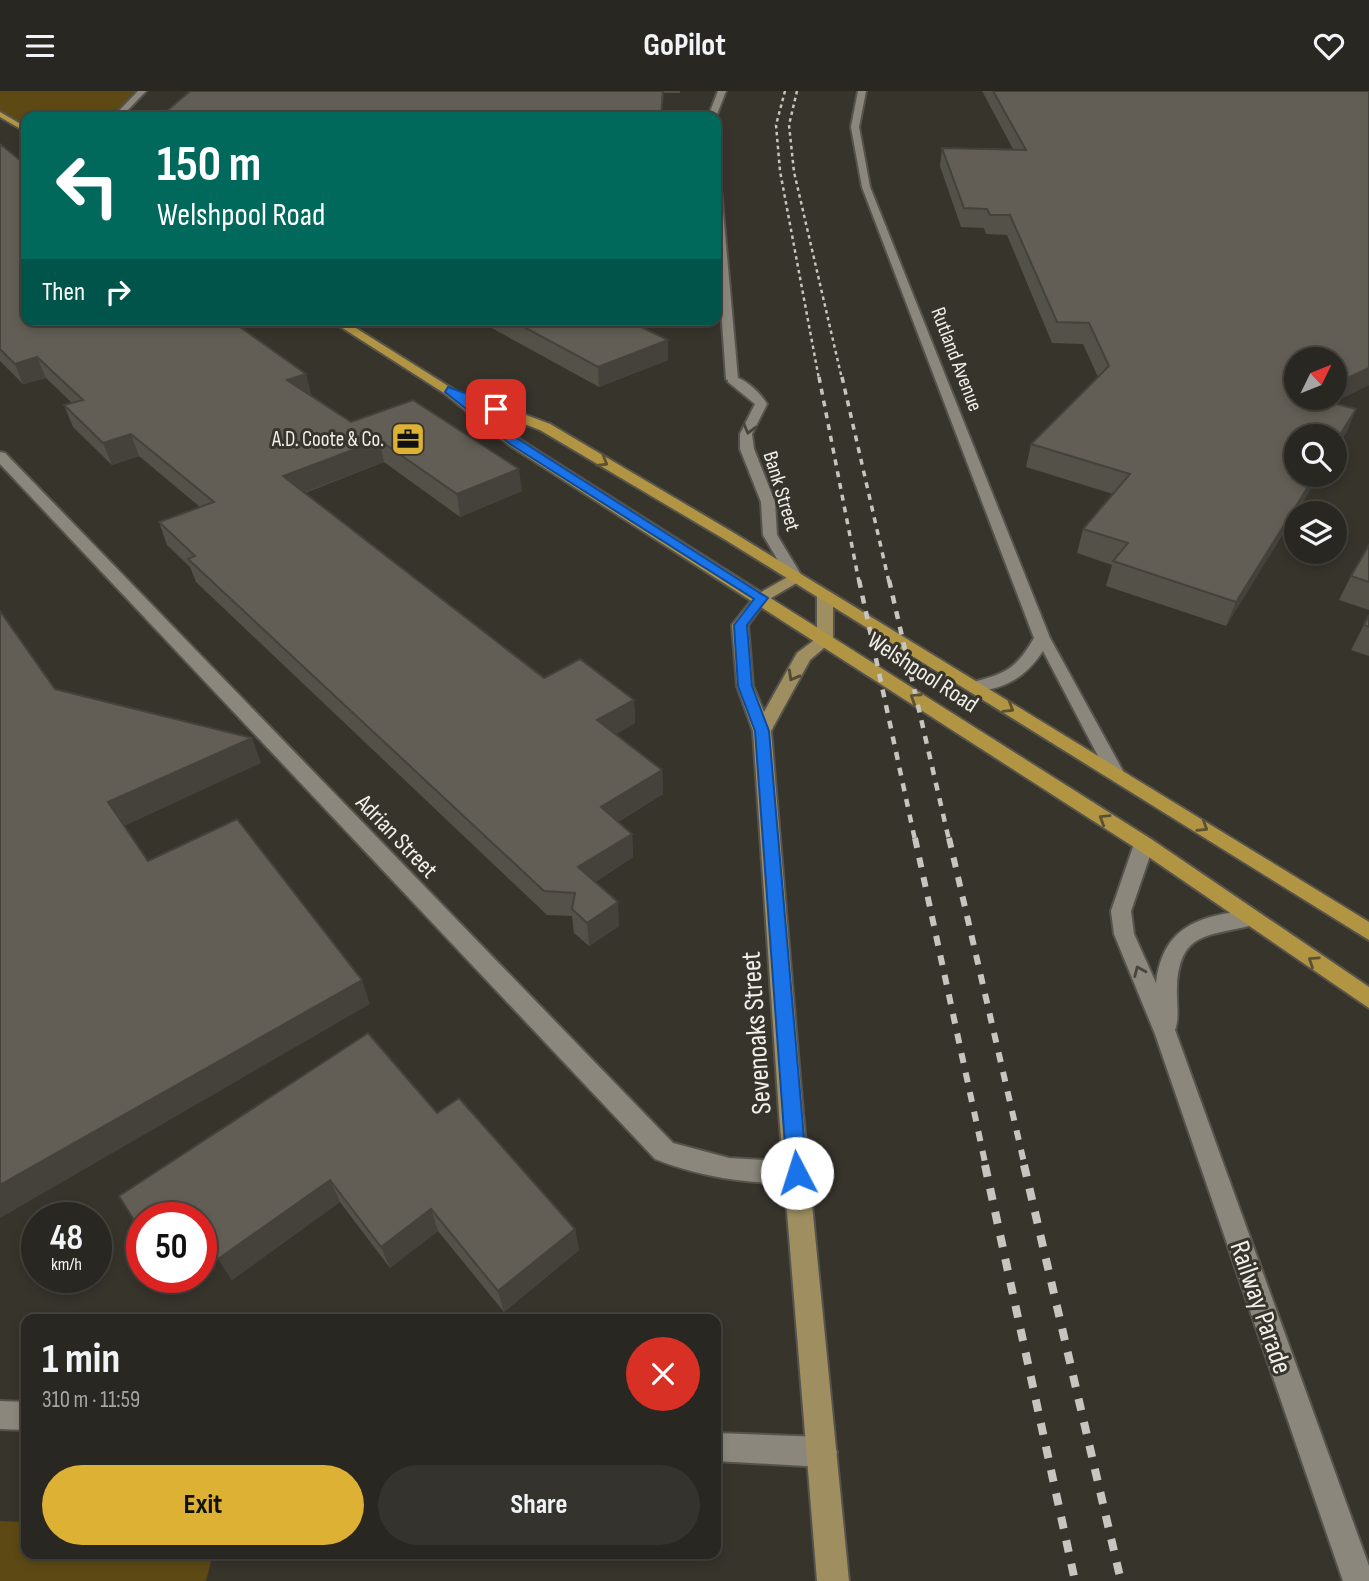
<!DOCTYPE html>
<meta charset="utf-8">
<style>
:root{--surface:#292721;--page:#35332e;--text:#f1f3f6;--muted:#a5a5a5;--line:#45443f;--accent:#ddb133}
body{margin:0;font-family:"Sofia Sans Condensed",sans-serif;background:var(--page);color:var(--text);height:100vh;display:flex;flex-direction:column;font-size:26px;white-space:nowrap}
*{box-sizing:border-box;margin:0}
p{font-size:23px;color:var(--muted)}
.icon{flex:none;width:38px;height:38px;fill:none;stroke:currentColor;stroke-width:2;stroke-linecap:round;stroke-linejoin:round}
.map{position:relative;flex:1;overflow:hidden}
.drawer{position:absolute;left:21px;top:1223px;width:700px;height:245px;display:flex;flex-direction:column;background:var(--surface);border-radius:14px;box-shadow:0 4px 10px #0003,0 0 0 2px var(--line)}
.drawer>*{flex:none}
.banner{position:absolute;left:21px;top:21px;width:700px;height:214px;border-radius:14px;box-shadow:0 4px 10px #0003,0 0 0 2px var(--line);background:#00695c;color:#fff;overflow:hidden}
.needle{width:46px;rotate:47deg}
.fabs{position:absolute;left:1284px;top:256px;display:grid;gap:14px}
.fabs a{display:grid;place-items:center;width:63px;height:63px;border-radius:50%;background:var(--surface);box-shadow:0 4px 10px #0003,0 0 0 2px var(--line);font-size:35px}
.speed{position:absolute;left:21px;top:1111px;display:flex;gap:14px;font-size:35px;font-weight:700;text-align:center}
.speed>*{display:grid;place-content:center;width:91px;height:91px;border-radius:50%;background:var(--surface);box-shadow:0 4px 10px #0003,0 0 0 2px var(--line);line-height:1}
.speed small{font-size:18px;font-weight:400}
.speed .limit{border:10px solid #d22;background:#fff;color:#111}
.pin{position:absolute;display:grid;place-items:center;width:60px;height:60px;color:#fff;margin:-30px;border-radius:14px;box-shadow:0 4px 10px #0006}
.me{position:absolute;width:77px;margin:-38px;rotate:355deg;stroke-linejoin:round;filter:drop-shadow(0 0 5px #0008)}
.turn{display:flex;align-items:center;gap:24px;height:147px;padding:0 21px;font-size:32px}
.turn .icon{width:91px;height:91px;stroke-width:2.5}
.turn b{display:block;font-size:49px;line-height:60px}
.then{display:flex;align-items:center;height:66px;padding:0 21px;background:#0003;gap:14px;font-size:26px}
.round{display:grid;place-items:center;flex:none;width:74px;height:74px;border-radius:37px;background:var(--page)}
.head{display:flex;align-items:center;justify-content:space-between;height:119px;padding:0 21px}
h1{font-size:42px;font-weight:700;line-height:52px}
.button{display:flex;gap:14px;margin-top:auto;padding:14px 21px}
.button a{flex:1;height:80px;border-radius:42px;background:var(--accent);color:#111;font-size:28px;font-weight:700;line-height:80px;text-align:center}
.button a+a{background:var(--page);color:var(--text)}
header{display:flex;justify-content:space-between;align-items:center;height:91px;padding:0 21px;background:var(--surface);font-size:32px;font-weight:700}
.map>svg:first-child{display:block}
.green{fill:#5c4914}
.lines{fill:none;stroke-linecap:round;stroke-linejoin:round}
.service-casing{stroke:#56534c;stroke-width:4}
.minor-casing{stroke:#56534c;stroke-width:4}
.tertiary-casing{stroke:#56534c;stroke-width:4}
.secondary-casing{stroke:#56534c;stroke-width:4}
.primary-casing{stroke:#56534c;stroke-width:4}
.service{fill:#8b877d;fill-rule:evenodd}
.minor{fill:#8b877d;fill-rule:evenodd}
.tertiary{fill:#8b877d;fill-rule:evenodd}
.secondary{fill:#9e8e60;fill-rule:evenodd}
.primary{fill:#b19543;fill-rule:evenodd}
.rail-far4{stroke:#c7c5bf;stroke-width:2.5;stroke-dasharray:3.5 3.5;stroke-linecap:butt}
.rail-far3{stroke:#c7c5bf;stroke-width:3.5;stroke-dasharray:6 6;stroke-linecap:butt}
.rail-far2{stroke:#c7c5bf;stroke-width:4.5;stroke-dasharray:8 8;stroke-linecap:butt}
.rail-far1{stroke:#c7c5bf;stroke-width:6;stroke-dasharray:10 10;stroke-linecap:butt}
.rail{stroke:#c7c5bf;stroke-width:8;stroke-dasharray:12 12;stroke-linecap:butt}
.wall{fill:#545149}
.shaded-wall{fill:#45423c}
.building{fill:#625e55;stroke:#45423c;stroke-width:2}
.oneway{stroke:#48453c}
.oneway2{stroke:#5c5133}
.oneway3{stroke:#514a39}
.route{fill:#1a73e8;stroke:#114b97;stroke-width:2}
.labels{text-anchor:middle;stroke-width:6;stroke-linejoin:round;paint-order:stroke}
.far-street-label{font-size:21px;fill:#f1efea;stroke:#37342c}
.far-poi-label{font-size:21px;fill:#f1efea;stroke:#37342c;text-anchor:end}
.street-label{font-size:24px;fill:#f1efea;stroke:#37342c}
.near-street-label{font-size:28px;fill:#f1efea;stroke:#37342c}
</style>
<header><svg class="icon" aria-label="menu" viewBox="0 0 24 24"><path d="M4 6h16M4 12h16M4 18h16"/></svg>GoPilot<svg class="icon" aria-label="heart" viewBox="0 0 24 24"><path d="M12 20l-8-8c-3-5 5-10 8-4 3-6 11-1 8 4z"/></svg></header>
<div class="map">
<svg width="1369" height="1490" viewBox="0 0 1369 1490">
<rect width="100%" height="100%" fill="#37342c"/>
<path class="green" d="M0,0H139L117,26H26V39L0,23Z
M0,1430L26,1431V1463H213L206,1490H0Z"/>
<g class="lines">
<g class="service-casing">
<path id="service" d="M728,285C742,284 760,301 767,313L752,343L754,358L775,411L777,444L803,487L800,490H790L763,444L761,411L740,358V343L755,313L728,291Z"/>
</g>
<g class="minor-casing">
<path id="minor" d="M718,0H726L716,26H708Z
M716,84L720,87L738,288L732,292L726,288L716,145Z
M0,361L5,362L673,1052L729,1067L797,1071L806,1074L809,1082L806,1090L797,1093C747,1092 702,1087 655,1068L0,373Z"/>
</g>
<g class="tertiary-casing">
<path id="tertiary" d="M138,0H146L121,26H113Z
M858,0H866L859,36L870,96L1050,547L1123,680L1120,684H1108L1043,560C1025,587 1006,597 975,601L967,596L969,592C1004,583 1015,580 1034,547L862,96L851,36Z
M1144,746L1154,753L1131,820L1134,843L1156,892C1161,850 1182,831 1223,823C1234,821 1246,818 1256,821L1259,827L1256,833C1213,846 1180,837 1177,895C1176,909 1180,926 1175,939L1369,1475V1490H1343L1155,943L1114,843L1111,820L1134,753Z
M0,1310L26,1311V1339L0,1338Z
M716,1342L822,1346L832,1351L837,1361L832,1371L822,1376L716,1370Z"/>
</g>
<g class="secondary-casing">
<path id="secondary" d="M795,482L800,484V490L766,510L748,534L753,595L764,621L797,562L817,547V505L825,500L833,505V549L810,569L771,640L803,1022L849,1490H817L779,1022L753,640L737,595L732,534L756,504Z"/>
</g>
<g class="primary-casing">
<path id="primary" d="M0,21L26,36V41L0,26Z
M330,229H343L464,305L473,304L550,333L734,442L1369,831V849L724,448L540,339L474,313L519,348L1151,748L1369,896V917L1137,758L509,354L444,302Z"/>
</g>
<use href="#service" class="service"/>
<use href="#minor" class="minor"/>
<use href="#tertiary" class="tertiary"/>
<use href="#secondary" class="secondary"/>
<use href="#primary" class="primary"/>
<path class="rail-far4" d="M785,0L776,34L780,80L819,288
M797,0L789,34L794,81L842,288"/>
<path class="rail-far3" d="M819,286L859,491
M842,286L889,491"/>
<path class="rail-far2" d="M859,489L915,749
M889,489L949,749"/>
<path class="rail-far1" d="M915,747L986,1076
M949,747L1025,1076"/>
<path class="rail" d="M985,1074L1075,1490
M1024,1074L1121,1490"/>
</g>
<path class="wall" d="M190,0H680V2Z
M982,0H1369V294L1332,312L1347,341L1297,383H1320L1226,535L1106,495L1112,474L1077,462L1083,438L1113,403L1026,376L1031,353L1098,286L1083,253L1052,252L1007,144L986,143L984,137L961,136L940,75L942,57L1013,58Z
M0,53L26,229L234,232L306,283L311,304L351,331L522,400L460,426L384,371L305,402L544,587L634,609L635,632L616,643L662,679L663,703L618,731L632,743L633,766L595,791L619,835L589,855L574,842L572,825L547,824L196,491L190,476L167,454L159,431L200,416L139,365L112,374L73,336L64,314L72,312L46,287L23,293L0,270Z
M436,229H471L449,237Z
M477,229H627L668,269L599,296Z
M1369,454V519L1339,509L1351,485Z
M1369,524V565L1351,559Z
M437,1022L575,1138L579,1159L504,1221L438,1140L390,1177L340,1111L232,1189L207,1151L201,1127Z"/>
<path class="shaded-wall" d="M663,0H664L662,26H661Z
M448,229H471L449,237Z
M668,249V269L599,296L598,276Z
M37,266L46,287L23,293L15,273Z
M1369,277V294L1299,328L1308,306H1335V293Z
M306,283L311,304L287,289Z
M1356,318L1347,341L1335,359V352Z
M131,343L139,365L112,374L103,352Z
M379,349L384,371L289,407L283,385Z
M519,378L522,400L460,426L457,403Z
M1316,383H1320L1226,535L1236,511Z
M634,609L635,632L599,653L597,629Z
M252,647L261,672L120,737L108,711Z
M662,679L663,703L602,740L601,716Z
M632,743L633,766L580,800L578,776Z
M618,811L619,835L589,855L587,832Z
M362,889L370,913L0,1127V1094Z
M330,1089L340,1111L232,1189L218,1168Z
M431,1118L438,1140L390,1177L381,1156Z
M575,1138L579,1159L504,1221L498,1200Z
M201,1142L207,1151L201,1155Z"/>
<path class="building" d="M190,0H663L661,26H160Z
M993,0H1369V277L1335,293V268H1297V306H1309L1356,318L1335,352V345H1297V383H1316L1236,511L1113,470L1128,452L1083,438L1130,383L1031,353L1109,275L1089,232L1057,231L1010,124H990L987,118L964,117L942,57L1026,59Z
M0,53L26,74V229H230L306,283L287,289L351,331L413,309L519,378L457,403L379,349L283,385L544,587L580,568L634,609L597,629L662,679L601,716L632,743L578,776L618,811L587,832L572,818L575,802L544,800L188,468L195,465L159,431L214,411L131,343L103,352L64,314L83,309L37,266L15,273L0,258Z
M511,229H627L668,249L598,276Z
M1369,454V491L1351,485Z
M0,520L55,598L252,647L108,711L148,770L237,728L362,889L0,1094Z
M1369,524V536L1364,534Z
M368,942L437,1022L459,1007L575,1138L498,1200L431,1118L381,1156L330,1089L218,1168L201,1142V1127H142V1142L119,1105Z"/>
<defs><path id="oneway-chevron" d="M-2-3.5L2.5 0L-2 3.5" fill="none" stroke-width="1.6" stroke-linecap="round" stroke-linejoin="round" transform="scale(1.75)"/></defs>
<g class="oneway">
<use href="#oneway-chevron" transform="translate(749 338) rotate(105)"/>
<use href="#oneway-chevron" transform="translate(1139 880) rotate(-113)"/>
</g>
<g class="oneway2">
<use href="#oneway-chevron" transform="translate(603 371) rotate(31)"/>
<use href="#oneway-chevron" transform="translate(915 607) rotate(-147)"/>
<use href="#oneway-chevron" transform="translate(1009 617) rotate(31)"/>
<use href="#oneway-chevron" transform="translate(1104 728) rotate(-148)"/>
<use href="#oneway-chevron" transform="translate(1203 736) rotate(32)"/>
<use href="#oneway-chevron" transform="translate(1313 870) rotate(-146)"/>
</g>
<use class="oneway3" href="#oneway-chevron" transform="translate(793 585) rotate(119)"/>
<path class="route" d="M448,296L500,315V320L496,321L470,311L518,348L768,507L747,534L752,595L769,640L807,1082L804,1089L797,1092L790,1089L787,1082L755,640L738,595L734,534L754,508L510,353L445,301Z"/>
<defs>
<g id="office-square" transform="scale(1.75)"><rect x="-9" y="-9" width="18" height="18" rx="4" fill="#ddb133" stroke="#37342c"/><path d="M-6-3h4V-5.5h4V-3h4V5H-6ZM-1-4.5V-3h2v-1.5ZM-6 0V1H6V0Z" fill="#111"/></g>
</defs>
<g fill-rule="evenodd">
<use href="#office-square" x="408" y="348"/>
</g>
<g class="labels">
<g class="far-street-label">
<text transform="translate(957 268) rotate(69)" y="7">Rutland Avenue</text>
<text transform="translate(782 400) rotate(73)" y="7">Bank Street</text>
</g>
<g class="far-poi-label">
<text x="384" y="355">A.D. Coote &amp; Co.</text>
</g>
<g class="street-label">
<text transform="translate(923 581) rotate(33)" y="8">Welshpool Road</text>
<text transform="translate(397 745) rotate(46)" y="8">Adrian Street</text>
</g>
<g class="near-street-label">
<text transform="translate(755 942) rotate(-94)" y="10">Sevenoaks Street</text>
<text transform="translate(1262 1216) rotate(71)" y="10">Railway Parade</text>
</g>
</g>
</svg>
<div class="fabs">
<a><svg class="needle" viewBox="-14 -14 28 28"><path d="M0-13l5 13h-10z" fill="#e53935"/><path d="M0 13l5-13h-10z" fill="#a5a5a5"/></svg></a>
<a><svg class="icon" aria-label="search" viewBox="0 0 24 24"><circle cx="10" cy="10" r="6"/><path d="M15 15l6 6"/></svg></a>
<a><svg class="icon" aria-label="layers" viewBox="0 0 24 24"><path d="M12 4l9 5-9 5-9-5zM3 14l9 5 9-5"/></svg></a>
</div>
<div class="speed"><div>48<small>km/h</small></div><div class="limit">50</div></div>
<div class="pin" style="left:496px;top:318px;background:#d93025"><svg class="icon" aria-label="arrive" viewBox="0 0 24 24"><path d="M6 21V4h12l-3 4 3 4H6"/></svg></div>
<svg class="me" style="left:797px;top:1082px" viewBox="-20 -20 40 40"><circle r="19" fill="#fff"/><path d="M0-13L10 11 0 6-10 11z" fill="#1a73e8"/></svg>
<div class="banner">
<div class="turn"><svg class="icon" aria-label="left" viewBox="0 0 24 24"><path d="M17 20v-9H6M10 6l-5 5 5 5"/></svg><div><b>150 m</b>Welshpool Road</div></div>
<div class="then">Then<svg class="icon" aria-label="right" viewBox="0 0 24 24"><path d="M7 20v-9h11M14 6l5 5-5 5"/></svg></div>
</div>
<section class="drawer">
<div class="head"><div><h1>1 min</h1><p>310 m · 11:59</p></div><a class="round" style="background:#d93025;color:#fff"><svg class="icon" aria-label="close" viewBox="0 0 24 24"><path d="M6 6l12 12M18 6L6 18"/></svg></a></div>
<div class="button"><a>Exit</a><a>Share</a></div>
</section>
</div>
